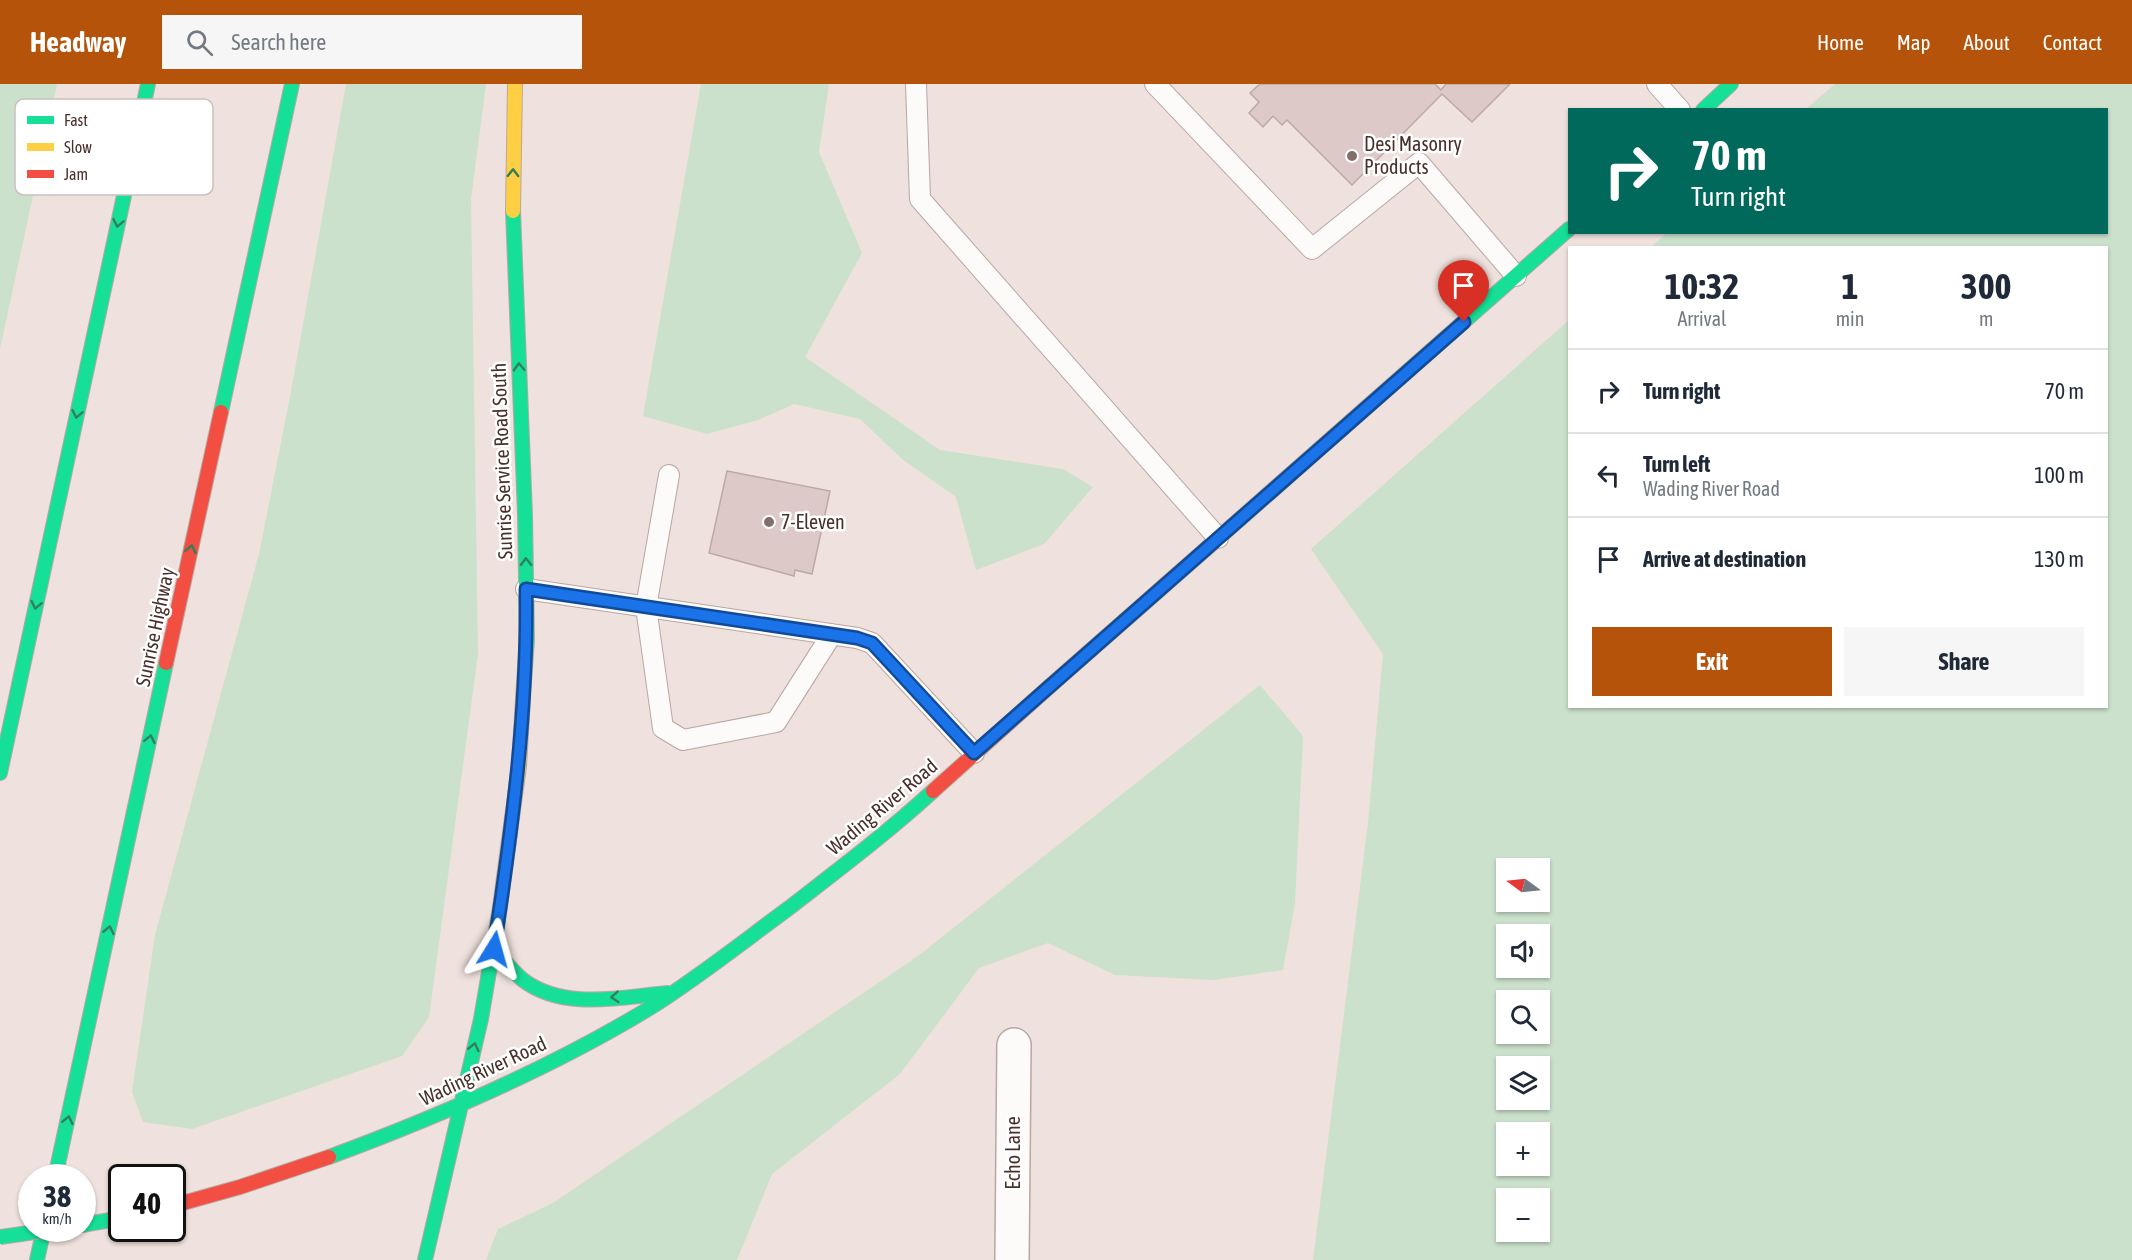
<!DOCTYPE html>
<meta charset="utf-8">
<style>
:root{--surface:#fff;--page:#f6f6f7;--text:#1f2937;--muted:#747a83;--line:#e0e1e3;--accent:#b45309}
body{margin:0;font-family:"Asap Condensed",sans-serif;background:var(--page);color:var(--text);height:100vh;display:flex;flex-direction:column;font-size:22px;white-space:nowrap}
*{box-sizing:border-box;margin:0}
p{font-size:20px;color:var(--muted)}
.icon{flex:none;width:33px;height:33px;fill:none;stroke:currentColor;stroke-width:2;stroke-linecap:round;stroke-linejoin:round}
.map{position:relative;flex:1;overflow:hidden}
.sheet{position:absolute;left:1568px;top:162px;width:540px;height:462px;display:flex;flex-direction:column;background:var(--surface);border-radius:0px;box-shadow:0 2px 4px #0004}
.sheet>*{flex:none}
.guide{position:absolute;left:1568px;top:24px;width:540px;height:126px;border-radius:0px;box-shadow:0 2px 4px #0004;background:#00695c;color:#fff;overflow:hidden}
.needle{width:39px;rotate:285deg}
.fabs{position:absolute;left:1496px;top:774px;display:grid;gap:12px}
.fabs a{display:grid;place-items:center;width:54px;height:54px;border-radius:0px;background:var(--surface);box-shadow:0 2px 4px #0004;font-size:30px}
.speed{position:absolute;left:18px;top:1080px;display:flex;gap:12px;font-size:30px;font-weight:700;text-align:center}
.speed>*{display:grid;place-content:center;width:78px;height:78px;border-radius:50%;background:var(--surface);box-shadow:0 2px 4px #0004;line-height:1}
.speed small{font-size:15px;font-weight:400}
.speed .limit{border:3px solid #111;border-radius:9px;background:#fff;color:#111}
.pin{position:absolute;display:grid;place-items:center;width:51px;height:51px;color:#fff;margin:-62px -26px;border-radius:50% 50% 50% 0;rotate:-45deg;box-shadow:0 0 6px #0007}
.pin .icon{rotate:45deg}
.me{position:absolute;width:66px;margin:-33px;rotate:8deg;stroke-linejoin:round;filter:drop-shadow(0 0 4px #0008)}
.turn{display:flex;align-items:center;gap:21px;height:126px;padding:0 24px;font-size:27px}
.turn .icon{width:78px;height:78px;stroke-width:2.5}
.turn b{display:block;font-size:42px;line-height:51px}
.eta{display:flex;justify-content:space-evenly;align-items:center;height:102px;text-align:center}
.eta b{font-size:36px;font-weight:700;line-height:42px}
.cta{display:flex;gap:12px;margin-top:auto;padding:12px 24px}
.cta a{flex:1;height:69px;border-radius:0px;background:var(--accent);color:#fff;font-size:24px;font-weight:700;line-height:69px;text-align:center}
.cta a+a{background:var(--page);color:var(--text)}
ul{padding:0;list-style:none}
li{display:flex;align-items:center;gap:18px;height:84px;padding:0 24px;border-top:2px solid var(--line)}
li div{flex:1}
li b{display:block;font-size:22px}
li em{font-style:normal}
header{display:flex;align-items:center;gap:36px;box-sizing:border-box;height:84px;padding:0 30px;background:var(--accent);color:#fff}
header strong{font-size:28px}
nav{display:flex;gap:33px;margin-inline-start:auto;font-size:21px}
.search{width:420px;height:54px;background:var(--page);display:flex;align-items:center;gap:15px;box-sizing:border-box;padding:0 21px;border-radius:0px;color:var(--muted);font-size:22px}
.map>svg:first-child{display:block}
.green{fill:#cbe1cc;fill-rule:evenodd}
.building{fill:#dec9c9;stroke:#bba9a8;stroke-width:1.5}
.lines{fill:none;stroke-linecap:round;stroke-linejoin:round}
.lane-casing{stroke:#b8a7a2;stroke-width:22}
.street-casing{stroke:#b8a7a2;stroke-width:36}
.fast-casing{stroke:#b8a7a2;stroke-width:16}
.slow-casing{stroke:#b8a7a2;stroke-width:16}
.jam-casing{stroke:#b8a7a2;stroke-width:16}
.lane{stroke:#fdfafa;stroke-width:20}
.street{stroke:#fdfafa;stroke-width:33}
.fast{stroke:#16e098;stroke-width:14}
.slow{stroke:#ffcf43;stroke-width:14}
.jam{stroke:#f24e42;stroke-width:14}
.fast-bridge-casing{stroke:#b8a7a2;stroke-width:16;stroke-linecap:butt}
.fast-bridge{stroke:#16e098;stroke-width:14}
.oneway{stroke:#327f5c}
.route-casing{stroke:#114b97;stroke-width:15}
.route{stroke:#1a73e8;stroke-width:10}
.poi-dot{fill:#836e69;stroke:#fff;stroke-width:2}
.labels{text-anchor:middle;stroke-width:5;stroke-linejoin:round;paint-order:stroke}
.poi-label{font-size:20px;fill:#49302a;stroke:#fff;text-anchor:start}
.street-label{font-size:20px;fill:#49302a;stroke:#fff}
.key{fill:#fff;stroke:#c8c1bf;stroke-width:1.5}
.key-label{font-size:16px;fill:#49302a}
</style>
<header>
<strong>Headway</strong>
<div class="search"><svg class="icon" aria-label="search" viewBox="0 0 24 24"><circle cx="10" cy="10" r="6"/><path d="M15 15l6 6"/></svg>Search here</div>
<nav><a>Home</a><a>Map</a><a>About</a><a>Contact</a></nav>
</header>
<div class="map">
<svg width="2132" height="1176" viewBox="0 0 2132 1176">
<rect width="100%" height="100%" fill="#efe1dd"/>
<path class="green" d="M0,0H57L0,265Z
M346,0H486L471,115L478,570L429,933L402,972L192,1045L143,1038L132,1008L155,851L259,470L290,313Z
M701,0H829L819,68L862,169L805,273L940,366L1063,385L1093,403L1044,460L976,486L956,413L902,375L860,335L794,320L758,336L707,350L643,332Z
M1835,0H2132V1176H1313L1368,739L1383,570L1311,465L1569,236V622H2106V164L1651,163L1668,148H2106V26L1806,25ZM1506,784H1539V818H1506ZM1506,850H1539V884H1506ZM1506,916H1539V950H1506ZM1506,982H1539V1016H1506ZM1506,1048H1539V1082H1506ZM1506,1114H1539V1148H1506Z
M1260,601L1303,652L1295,819L1283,886L1214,896L1115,891L1048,859L979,884L900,990L772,1090L737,1176H486L498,1145L553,1119L918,872Z"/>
<path class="building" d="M1260,0H1435L1441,6L1446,0H1510L1472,38L1442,10L1352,101L1287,36L1282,41L1273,32L1263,43L1249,29L1259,18L1250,9Z
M727,387L830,407L812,490L795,486L794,492L709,469Z"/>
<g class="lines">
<g class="lane-casing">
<path id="lane" d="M916,0L920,115L1218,454
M1155,0L1312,165L1419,79L1516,192
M1657,0L1680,26
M669,391L646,523L663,644L683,656L776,638L832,550
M526,505L857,554L872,559L974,669"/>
</g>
<g class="street-casing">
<path id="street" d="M1012,1176L1014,961"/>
</g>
<g class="fast-casing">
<path id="fast" d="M1703,26L1731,0
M513,127L525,431L527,556L524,598
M221,328L292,0
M1215,457L1569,145
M0,689L148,0
M494,865C503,875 512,887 523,896C564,927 621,913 668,909
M329,1073C440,1032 552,984 653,922C700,892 744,857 789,824C838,786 887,749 933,707
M55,1094L166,579
M82,1141L122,1134
M37,1176L44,1144
M425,1176L481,935L500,823"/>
</g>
<g class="slow-casing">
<path id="slow" d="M513,127L515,0
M1050,602L1215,457
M500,823L519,682L524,598"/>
</g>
<g class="jam-casing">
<path id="jam" d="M166,579L221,328
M933,707L1050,602
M172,1122L240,1103L329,1073"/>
</g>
<use href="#lane" class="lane"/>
<use href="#street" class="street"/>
<use href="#fast" class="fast"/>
<use href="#slow" class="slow"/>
<use href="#jam" class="jam"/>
<g class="fast-bridge-casing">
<path id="fast-bridge" d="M0,1153L63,1144"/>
</g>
<use href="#fast-bridge" class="fast-bridge"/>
</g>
<defs><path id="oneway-chevron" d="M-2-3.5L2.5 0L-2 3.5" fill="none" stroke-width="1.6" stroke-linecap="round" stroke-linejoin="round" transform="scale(1.5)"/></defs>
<g class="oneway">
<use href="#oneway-chevron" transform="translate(513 89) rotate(-89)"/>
<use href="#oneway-chevron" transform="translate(118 139) rotate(102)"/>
<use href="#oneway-chevron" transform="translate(519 283) rotate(-92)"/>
<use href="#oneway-chevron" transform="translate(77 330) rotate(102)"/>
<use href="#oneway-chevron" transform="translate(191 465) rotate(-78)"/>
<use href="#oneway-chevron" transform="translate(526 478) rotate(-91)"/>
<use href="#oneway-chevron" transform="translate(36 521) rotate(102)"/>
<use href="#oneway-chevron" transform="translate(150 655) rotate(-78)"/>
<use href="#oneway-chevron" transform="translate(109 846) rotate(-78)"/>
<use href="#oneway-chevron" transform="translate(615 913) rotate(176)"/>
<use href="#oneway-chevron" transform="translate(474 963) rotate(-77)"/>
<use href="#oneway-chevron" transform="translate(68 1036) rotate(-78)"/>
</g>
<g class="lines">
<g class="route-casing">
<path id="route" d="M494,865C512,745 528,626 526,505L857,554L872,559L974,669L1464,238"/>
</g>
<use href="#route" class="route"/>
</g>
<g class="poi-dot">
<circle cx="1352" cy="72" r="6"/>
<circle cx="769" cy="438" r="6"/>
</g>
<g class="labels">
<g class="poi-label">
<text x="1364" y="67">Desi Masonry<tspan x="1364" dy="23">Products</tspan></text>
<text x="781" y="445">7-Eleven</text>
</g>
<g class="street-label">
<text transform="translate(502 377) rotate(-92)" y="7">Sunrise Service Road South</text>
<text transform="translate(155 543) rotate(-78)" y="7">Sunrise Highway</text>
<text transform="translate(882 723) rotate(-40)" y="7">Wading River Road</text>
<text transform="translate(483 987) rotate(-25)" y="7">Wading River Road</text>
<text transform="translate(1013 1069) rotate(-90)" y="7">Echo Lane</text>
</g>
</g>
<rect x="15" y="15" width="198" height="96" rx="9" class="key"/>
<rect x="27" y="32" width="27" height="8" fill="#16e098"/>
<rect x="27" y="59" width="27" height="8" fill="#ffcf43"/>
<rect x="27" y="86" width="27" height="8" fill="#f24e42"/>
<g class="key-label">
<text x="64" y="42">Fast</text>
<text x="64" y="69">Slow</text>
<text x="64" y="96">Jam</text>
</g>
</svg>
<div class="fabs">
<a><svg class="needle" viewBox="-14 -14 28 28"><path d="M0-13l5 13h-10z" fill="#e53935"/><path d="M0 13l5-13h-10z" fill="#747a83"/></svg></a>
<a><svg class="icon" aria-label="sound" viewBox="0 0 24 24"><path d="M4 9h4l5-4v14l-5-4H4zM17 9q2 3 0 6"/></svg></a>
<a><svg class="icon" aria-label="search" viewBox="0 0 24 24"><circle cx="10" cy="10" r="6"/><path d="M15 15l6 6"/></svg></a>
<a><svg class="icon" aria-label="layers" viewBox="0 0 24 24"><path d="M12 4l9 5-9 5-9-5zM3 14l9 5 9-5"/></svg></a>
<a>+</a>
<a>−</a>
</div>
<div class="speed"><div>38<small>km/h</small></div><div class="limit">40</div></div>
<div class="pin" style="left:1464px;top:238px;background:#d93025"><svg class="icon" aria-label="arrive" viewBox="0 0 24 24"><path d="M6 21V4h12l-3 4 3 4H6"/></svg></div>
<svg class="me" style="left:494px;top:865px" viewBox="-20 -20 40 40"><path d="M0-17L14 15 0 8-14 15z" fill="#1a73e8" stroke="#fff" stroke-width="4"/></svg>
<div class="guide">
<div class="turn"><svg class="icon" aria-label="right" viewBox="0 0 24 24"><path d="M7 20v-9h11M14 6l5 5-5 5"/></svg><div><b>70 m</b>Turn right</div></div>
</div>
<section class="sheet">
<div class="eta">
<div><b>10:32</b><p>Arrival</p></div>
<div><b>1</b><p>min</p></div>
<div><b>300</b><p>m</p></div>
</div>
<ul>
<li><svg class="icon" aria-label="right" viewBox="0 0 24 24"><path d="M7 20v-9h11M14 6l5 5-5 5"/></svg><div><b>Turn right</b></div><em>70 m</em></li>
<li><svg class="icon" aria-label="left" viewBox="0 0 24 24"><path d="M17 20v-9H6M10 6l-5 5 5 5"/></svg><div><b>Turn left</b><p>Wading River Road</p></div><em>100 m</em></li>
<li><svg class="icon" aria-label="arrive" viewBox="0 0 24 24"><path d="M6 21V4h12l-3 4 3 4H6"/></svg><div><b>Arrive at destination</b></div><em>130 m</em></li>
</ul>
<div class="cta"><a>Exit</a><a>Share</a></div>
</section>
</div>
